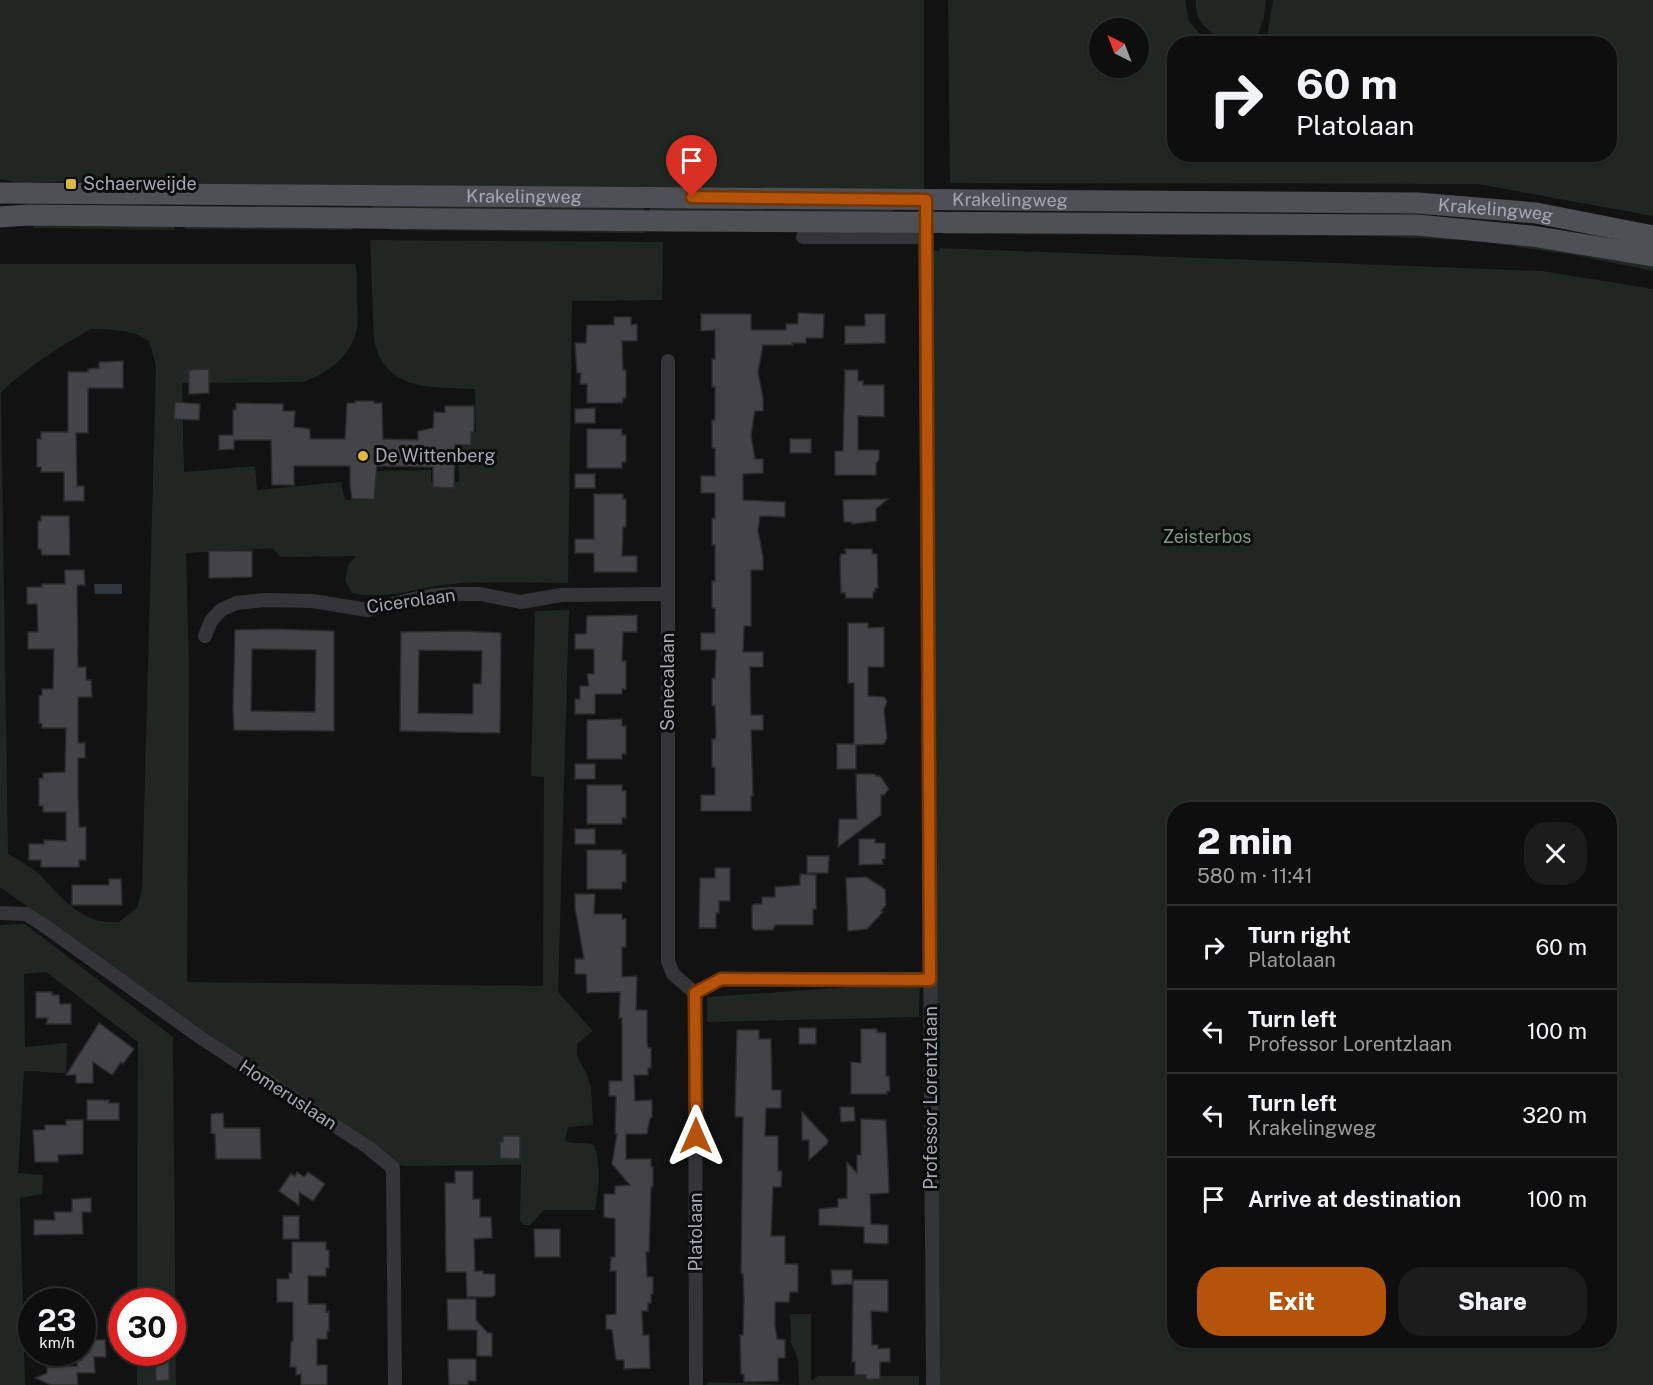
<!DOCTYPE html>
<meta charset="utf-8">
<style>
:root{--surface:#0e0e0e;--page:#1c1c1c;--text:#f1f3f6;--muted:#9b9c9e;--line:#2e2e2e;--accent:#b45309}
body{margin:0;font-family:"Public Sans",sans-serif;background:var(--page);color:var(--text);height:100vh;display:flex;flex-direction:column;font-size:22px;white-space:nowrap}
*{box-sizing:border-box;margin:0}
p{font-size:20px;color:var(--muted)}
.icon{flex:none;width:33px;height:33px;fill:none;stroke:currentColor;stroke-width:2;stroke-linecap:round;stroke-linejoin:round}
.map{position:relative;flex:1;overflow:hidden}
.details{position:absolute;left:1167px;top:802px;width:450px;height:546px;display:flex;flex-direction:column;background:var(--surface);border-radius:24px;box-shadow:0 2px 4px #0004,0 0 0 2px var(--line)}
.details>*{flex:none}
.guide{position:absolute;left:1167px;top:36px;width:450px;height:126px;border-radius:24px;box-shadow:0 2px 4px #0004,0 0 0 2px var(--line);background:#0e0e0e;color:var(--text);overflow:hidden}
.needle{width:39px;rotate:318deg}
.buttons{position:absolute;left:1089px;top:18px;display:grid;gap:12px}
.buttons a{display:grid;place-items:center;width:60px;height:60px;border-radius:50%;background:var(--surface);box-shadow:0 2px 4px #0004,0 0 0 2px var(--line);font-size:30px}
.speed{position:absolute;left:18px;top:1288px;display:flex;gap:12px;font-size:30px;font-weight:700;text-align:center}
.speed>*{display:grid;place-content:center;width:78px;height:78px;border-radius:50%;background:var(--surface);box-shadow:0 2px 4px #0004,0 0 0 2px var(--line);line-height:1}
.speed small{font-size:15px;font-weight:400}
.speed .limit{border:9px solid #d22;background:#fff;color:#111}
.pin{position:absolute;display:grid;place-items:center;width:51px;height:51px;color:#fff;margin:-62px -26px;border-radius:50% 50% 50% 0;rotate:-45deg;box-shadow:0 0 6px #0007}
.pin .icon{rotate:45deg}
.me{position:absolute;width:66px;margin:-33px;rotate:0deg;stroke-linejoin:round;filter:drop-shadow(0 0 4px #0008)}
.turn{display:flex;align-items:center;gap:21px;height:126px;padding:0 30px;font-size:27px}
.turn .icon{width:78px;height:78px;stroke-width:2.5}
.turn b{display:block;font-size:42px;line-height:51px}
.round{display:grid;place-items:center;flex:none;width:63px;height:63px;border-radius:24px;background:var(--page)}
.headline{display:flex;align-items:center;justify-content:space-between;height:102px;padding:0 30px}
h1{font-size:36px;font-weight:800;line-height:45px}
.button{display:flex;gap:12px;margin-top:auto;padding:12px 30px}
.button a{flex:1;height:69px;border-radius:24px;background:var(--accent);color:#fff;font-size:24px;font-weight:800;line-height:69px;text-align:center}
.button a+a{background:var(--page);color:var(--text)}
ul{padding:0;list-style:none}
li{display:flex;align-items:center;gap:18px;height:84px;padding:0 30px;border-top:2px solid var(--line)}
li div{flex:1}
li b{display:block;font-size:22px}
li em{font-style:normal}
.map>svg:first-child{display:block}
.green{fill:#202722;fill-rule:evenodd}
.water{fill:#31373e}
.building{fill:#444448;stroke:#2c2c2f;stroke-width:1.5;fill-rule:evenodd}
.lines{fill:none;stroke-linecap:round;stroke-linejoin:round}
.street{stroke:#353539;stroke-width:14}
.primary{stroke:#4f5056;stroke-width:21}
.route-casing{stroke:#753606;stroke-width:15}
.route{stroke:#b45309;stroke-width:10}
.poi-dot{fill:#dcb840;stroke:#0d0d0e;stroke-width:2}
.labels{text-anchor:middle;stroke-width:6;stroke-linejoin:round;paint-order:stroke}
.poi-label{font-size:18px;fill:#a5a7b2;stroke:#0d0d0e;text-anchor:start}
.street-label{font-size:18px;fill:#a5a7b2;stroke:#0d0d0e}
.park-label{font-size:18px;fill:#7e9b82;stroke:#0d0d0e}
</style>
<div class="map">
<svg width="1653" height="1385" viewBox="0 0 1653 1385">
<rect width="100%" height="100%" fill="#121213"/>
<path class="green" d="M0,0H924V192L80,187L76,181L21,183L0,179Z
M948,0H1185L1189,21L1207,43H1213L1174,44V154H1610V44L1266,43L1273,0H1653V216L1478,184L950,183ZM1100,28H1138V68H1100Z
M1196,0H1266L1264,17L1256,41C1249,41 1242,43 1236,42C1214,39 1193,23 1196,0Z
M376,200L644,202V214L372,208Z
M650,202L893,207L892,216L650,215Z
M173,221L175,230L34,228L33,222Z
M183,221L344,222L354,230L185,229Z
M392,222L644,224V233L391,230Z
M946,228L1478,234L1653,263V271L1580,256L1478,241L1374,236L941,234Z
M370,240L663,242L662,300L572,301L568,583C530,583 490,581 452,584C418,587 387,601 352,593L345,580L348,565L356,556L281,557L272,548L186,553L189,668L187,982L543,986L544,777L531,776L535,611L569,610L558,992L593,1031L577,1044V1056L586,1073L591,1087L593,1125L568,1127L565,1140C573,1146 585,1141 594,1145C601,1166 599,1188 595,1210H544L530,1225H524L520,1221L521,1165L407,1166L393,1164L0,887V264H355C358,275 357,286 357,297C357,310 360,325 354,338C346,360 324,375 303,382L182,383L184,472L255,466L257,490L341,482L345,500L374,499V471L431,470V482H459L458,433L476,432L475,389C432,387 385,392 374,340ZM91,329C112,330 131,329 149,341L156,365L142,890L137,908L119,922C108,922 96,922 86,916C68,907 54,889 40,875C30,866 19,860 8,854L1,392C28,367 59,347 91,329Z
M940,248L1542,271L1653,289V1385H935L932,250L939,251ZM1174,810H1610V1341H1174Z
M25,924L173,1037L176,1385H137V1353H172V1302H137L138,1042L46,972L24,974L25,1047L67,1043L66,1073L24,1071L18,1173L43,1175L42,1194L20,1198L25,1385H0V925Z
M920,982L919,1017L707,1022V997Z
M790,1314H811V1381L818,1376H919V1385H707L708,1382L799,1385L798,1359L791,1343Z"/>
<path class="water" d="M94,584H122V594H95Z"/>
<path class="building" d="M798,313L824,314L823,338H806V343H792L793,345H763L758,372L763,398V411H755L751,435L755,459H763V473L743,474V500L785,502V517L760,516L758,531L763,557V570H751V626H744L743,652H763V667H750L751,715H763V730H751L753,796H751V811H701V795H715V767H712V739H715L716,734L715,706H712V678H715L716,650H701V633H715V608H712V581H715V545H712V518H715V493H701V476H715V448H712V420H715V387H712V359H715V330L701,331V314H751V330H786V324H798Z
M865,314H885V343L845,344V326H865Z
M614,317H631V325L637,324V341H622L623,370H626V398H623L622,403H587V384H580L581,373H577L575,343H586L587,325H614Z
M123,361V388H88V433H76L77,486H84V501H64V472H41V467H37V439H41V432H68V372H88V369L99,368V362Z
M209,369V393L189,394V370Z
M845,370H858V381H863V385H884V417L858,416V450H879V459L876,464V475H835V451H843Z
M355,401H374V403H382L383,439L418,440V431L433,428L434,412L445,413V406H474V432H471V445H455L454,488L433,487V467L377,466L374,499H352L350,484V466H294V485H272L271,440H234V449L219,450V435H233V410H236V403L283,404V411H295L294,427L310,429V439H345L347,403H355Z
M175,402L200,404L199,420L174,419Z
M595,408V423H575V409Z
M587,429H622V435H626V462H622V468H587Z
M790,439H811V453H790Z
M575,474H595V488H575Z
M594,494H623V499H626V527H623L622,556H637V572H594V553H575V539H594Z
M888,499L876,509V521L852,524V522H844L843,500Z
M41,516H69L70,555H42L41,549H38V521H41Z
M845,549H872V554H877L878,588H875V592H873V598H846L845,593H841L840,557L841,554H846Z
M209,551H252V577L209,578Z
M65,570H84L85,585H78L77,588L78,667H86V680H91L92,697H78V743H85V758H78V792L79,827H86V860H79V867H41V860H29V844H44V840L66,841V812H43V806H39V778H43V773L65,772L66,728H42V724L39,723V696L42,695V689H53L54,649H28V632H38L37,604H27V587H42V584H65Z
M637,615V632H623L622,661H626V689H622V694H595V714H575V699H580V686H589L587,674H594V649H575V634H586L587,616Z
M848,623H868V628L884,627V667H868V696L884,697L887,701L884,710L887,739L884,744L856,745V769H837V744H854V683H848Z
M273,629L334,631V731L234,730L233,710L235,630ZM252,649L316,650L315,712L251,711Z
M463,631L501,633L500,733L400,731L401,632ZM419,650L482,651L481,684H473V714L418,713Z
M622,719V726H626V754H622V759H587V720Z
M575,764H595V779H575Z
M856,774H875L876,776H880L889,789L884,795H881V815L838,847L839,819H857Z
M587,785H622V791H626V818H622V824H587Z
M575,829H595V844H575Z
M859,839H875V843H885V859H882L883,864L859,865Z
M587,850H622V854H626V882H622V889H587Z
M807,856H829L828,873H807Z
M715,868H730V901H719V913H716V928H699L700,878H715Z
M800,874L816,875V909H813V925H775L773,930H754L752,928V906L754,904H762V897H775V887L800,885Z
M866,877L885,889L886,905L881,911L883,912L867,929L848,931L846,878Z
M109,879H121L122,905H72V885H109Z
M575,894H595L594,914H622V919H626V947H622V977L637,976L636,1010H647V1041L648,1048H651V1068H648V1075H634L635,1101L652,1100V1117L650,1118L647,1134H626V1159H651V1167H653V1187H651L649,1252H646L647,1277H653V1294H651V1303H648V1311H642L643,1335H649L650,1368L624,1369V1360H616L612,1330L606,1329V1315L616,1314V1271H610L611,1257H615V1219L604,1217V1194H615V1186L630,1185L612,1164L617,1134H615L616,1096H609V1081H622V1018H619L620,992L587,993L586,974H575V959H584L575,908Z
M36,992H52V995H59L60,1004H71V1024H46L48,1018H36Z
M99,1023L134,1049L123,1064L121,1062L112,1075L93,1062V1083H76V1075H66Z
M799,1028H816V1044H799Z
M861,1029H877V1032L886,1033V1076H889L890,1091H887V1094H851V1062L861,1063Z
M737,1030H759V1039H771L772,1090H781V1108H766L765,1136H778V1171H782L781,1187H773L771,1236H785V1264H798V1292H790L789,1302H775V1325L777,1339L785,1340V1358H778V1381L744,1382V1374H741L740,1335H743L744,1299L743,1274H741L743,1117H735Z
M87,1100H109V1103H119V1120H87Z
M840,1107H854L855,1121L841,1122Z
M802,1112L828,1140L827,1144L809,1160V1140H802Z
M223,1113L224,1128H260L261,1159H216L215,1134L211,1133V1114Z
M861,1119L886,1120L889,1191L888,1193L870,1194L871,1224L888,1225V1244L864,1243V1227L819,1225V1209L838,1207V1199L847,1198V1162L857,1173V1155H861Z
M66,1120H83V1154L58,1155V1162H35L33,1130H45V1125H66Z
M503,1136H520V1159L500,1158V1142H503Z
M455,1171H473V1199H480V1217H491L492,1238L474,1239L475,1271H483V1274H495V1295L492,1297H467L466,1272H446L445,1183H455Z
M297,1172L304,1177L308,1172L325,1184L313,1201L299,1192V1205L279,1191L291,1173L295,1176Z
M91,1198V1212H82L83,1234L34,1235V1220H55L54,1212H72V1199Z
M283,1216H299V1239H283Z
M534,1229H560V1257H535Z
M292,1242H326V1250H329V1268H326V1276H308V1304H326V1312L329,1311V1331H327V1339H317V1365H327V1385H301V1374L296,1375V1367H290L291,1342L293,1341V1302H277V1279H289V1273H292Z
M831,1270H852V1284L832,1285Z
M853,1280H888V1312L871,1311L872,1345H878V1349L890,1348V1362H880V1379H866V1375H855V1362H852Z
M447,1299H476V1320L488,1333H492V1356H477V1330H448Z
M89,1340H105L106,1357H94L95,1373H77L78,1385H51L35,1378L47,1373V1367L77,1366V1360H82V1353H89Z
M448,1359H476V1381H468V1385H449Z
M169,1361V1380L156,1381L155,1362Z"/>
<g class="lines">
<path class="street" d="M925,214L933,1385
M803,237H925
M668,361V961L673,974L695,993
M205,636L211,621L221,610L236,603L265,600L312,601L368,610L422,597L450,594H480L521,602L561,595L668,594
M0,913L26,914L42,924L200,1037L369,1148L393,1168L395,1385
M696,1385L695,993L721,979H930"/>
<g class="primary">
<path id="s1" d="M0,193L1418,203L1536,213L1653,236"/>
<path d="M0,217L28,215L670,221L1417,225L1532,236L1653,256"/>
</g>
</g>
<g class="lines">
<g class="route-casing">
<path id="route" d="M692,197L926,200L930,980L721,979L695,993L696,1136"/>
</g>
<use href="#route" class="route"/>
</g>
<g class="poi-dot">
<rect x="65" y="178" width="12" height="12" rx="3"/>
<circle cx="363" cy="456" r="6"/>
</g>
<g class="labels">
<g class="poi-label">
<text x="83" y="190">Schaerweijde</text>
<text x="375" y="462">De Wittenberg</text>
</g>
<g class="street-label">
<text dy="6" stroke="none"><textPath href="#s1" startOffset="524">Krakelingweg</textPath></text>
<text dy="6" stroke="none"><textPath href="#s1" startOffset="1010">Krakelingweg</textPath></text>
<text dy="6" stroke="none"><textPath href="#s1" startOffset="1496">Krakelingweg</textPath></text>
<text transform="translate(411 601) rotate(-8)" y="6">Cicerolaan</text>
<text transform="translate(668 682) rotate(-90)" y="6">Senecalaan</text>
<text transform="translate(288 1095) rotate(33)" y="6">Homeruslaan</text>
<text transform="translate(931 1098) rotate(-90)" y="6">Professor Lorentzlaan</text>
<text transform="translate(696 1232) rotate(-90)" y="6">Platolaan</text>
</g>
<g class="park-label">
<text x="1207" y="543">Zeisterbos</text>
</g>
</g>
</svg>
<div class="buttons">
<a><svg class="needle" viewBox="-14 -14 28 28"><path d="M0-13l5 13h-10z" fill="#e53935"/><path d="M0 13l5-13h-10z" fill="#9b9c9e"/></svg></a>
</div>
<div class="speed"><div>23<small>km/h</small></div><div class="limit">30</div></div>
<div class="pin" style="left:692px;top:197px;background:#d93025"><svg class="icon" aria-label="arrive" viewBox="0 0 24 24"><path d="M6 21V4h12l-3 4 3 4H6"/></svg></div>
<svg class="me" style="left:696px;top:1136px" viewBox="-20 -20 40 40"><path d="M0-17L14 15 0 8-14 15z" fill="#b45309" stroke="#fff" stroke-width="4"/></svg>
<div class="guide">
<div class="turn"><svg class="icon" aria-label="right" viewBox="0 0 24 24"><path d="M7 20v-9h11M14 6l5 5-5 5"/></svg><div><b>60 m</b>Platolaan</div></div>
</div>
<section class="details">
<div class="headline"><div><h1>2 min</h1><p>580 m · 11:41</p></div><a class="round"><svg class="icon" aria-label="close" viewBox="0 0 24 24"><path d="M6 6l12 12M18 6L6 18"/></svg></a></div>
<ul>
<li><svg class="icon" aria-label="right" viewBox="0 0 24 24"><path d="M7 20v-9h11M14 6l5 5-5 5"/></svg><div><b>Turn right</b><p>Platolaan</p></div><em>60 m</em></li>
<li><svg class="icon" aria-label="left" viewBox="0 0 24 24"><path d="M17 20v-9H6M10 6l-5 5 5 5"/></svg><div><b>Turn left</b><p>Professor Lorentzlaan</p></div><em>100 m</em></li>
<li><svg class="icon" aria-label="left" viewBox="0 0 24 24"><path d="M17 20v-9H6M10 6l-5 5 5 5"/></svg><div><b>Turn left</b><p>Krakelingweg</p></div><em>320 m</em></li>
<li><svg class="icon" aria-label="arrive" viewBox="0 0 24 24"><path d="M6 21V4h12l-3 4 3 4H6"/></svg><div><b>Arrive at destination</b></div><em>100 m</em></li>
</ul>
<div class="button"><a>Exit</a><a>Share</a></div>
</section>
</div>
